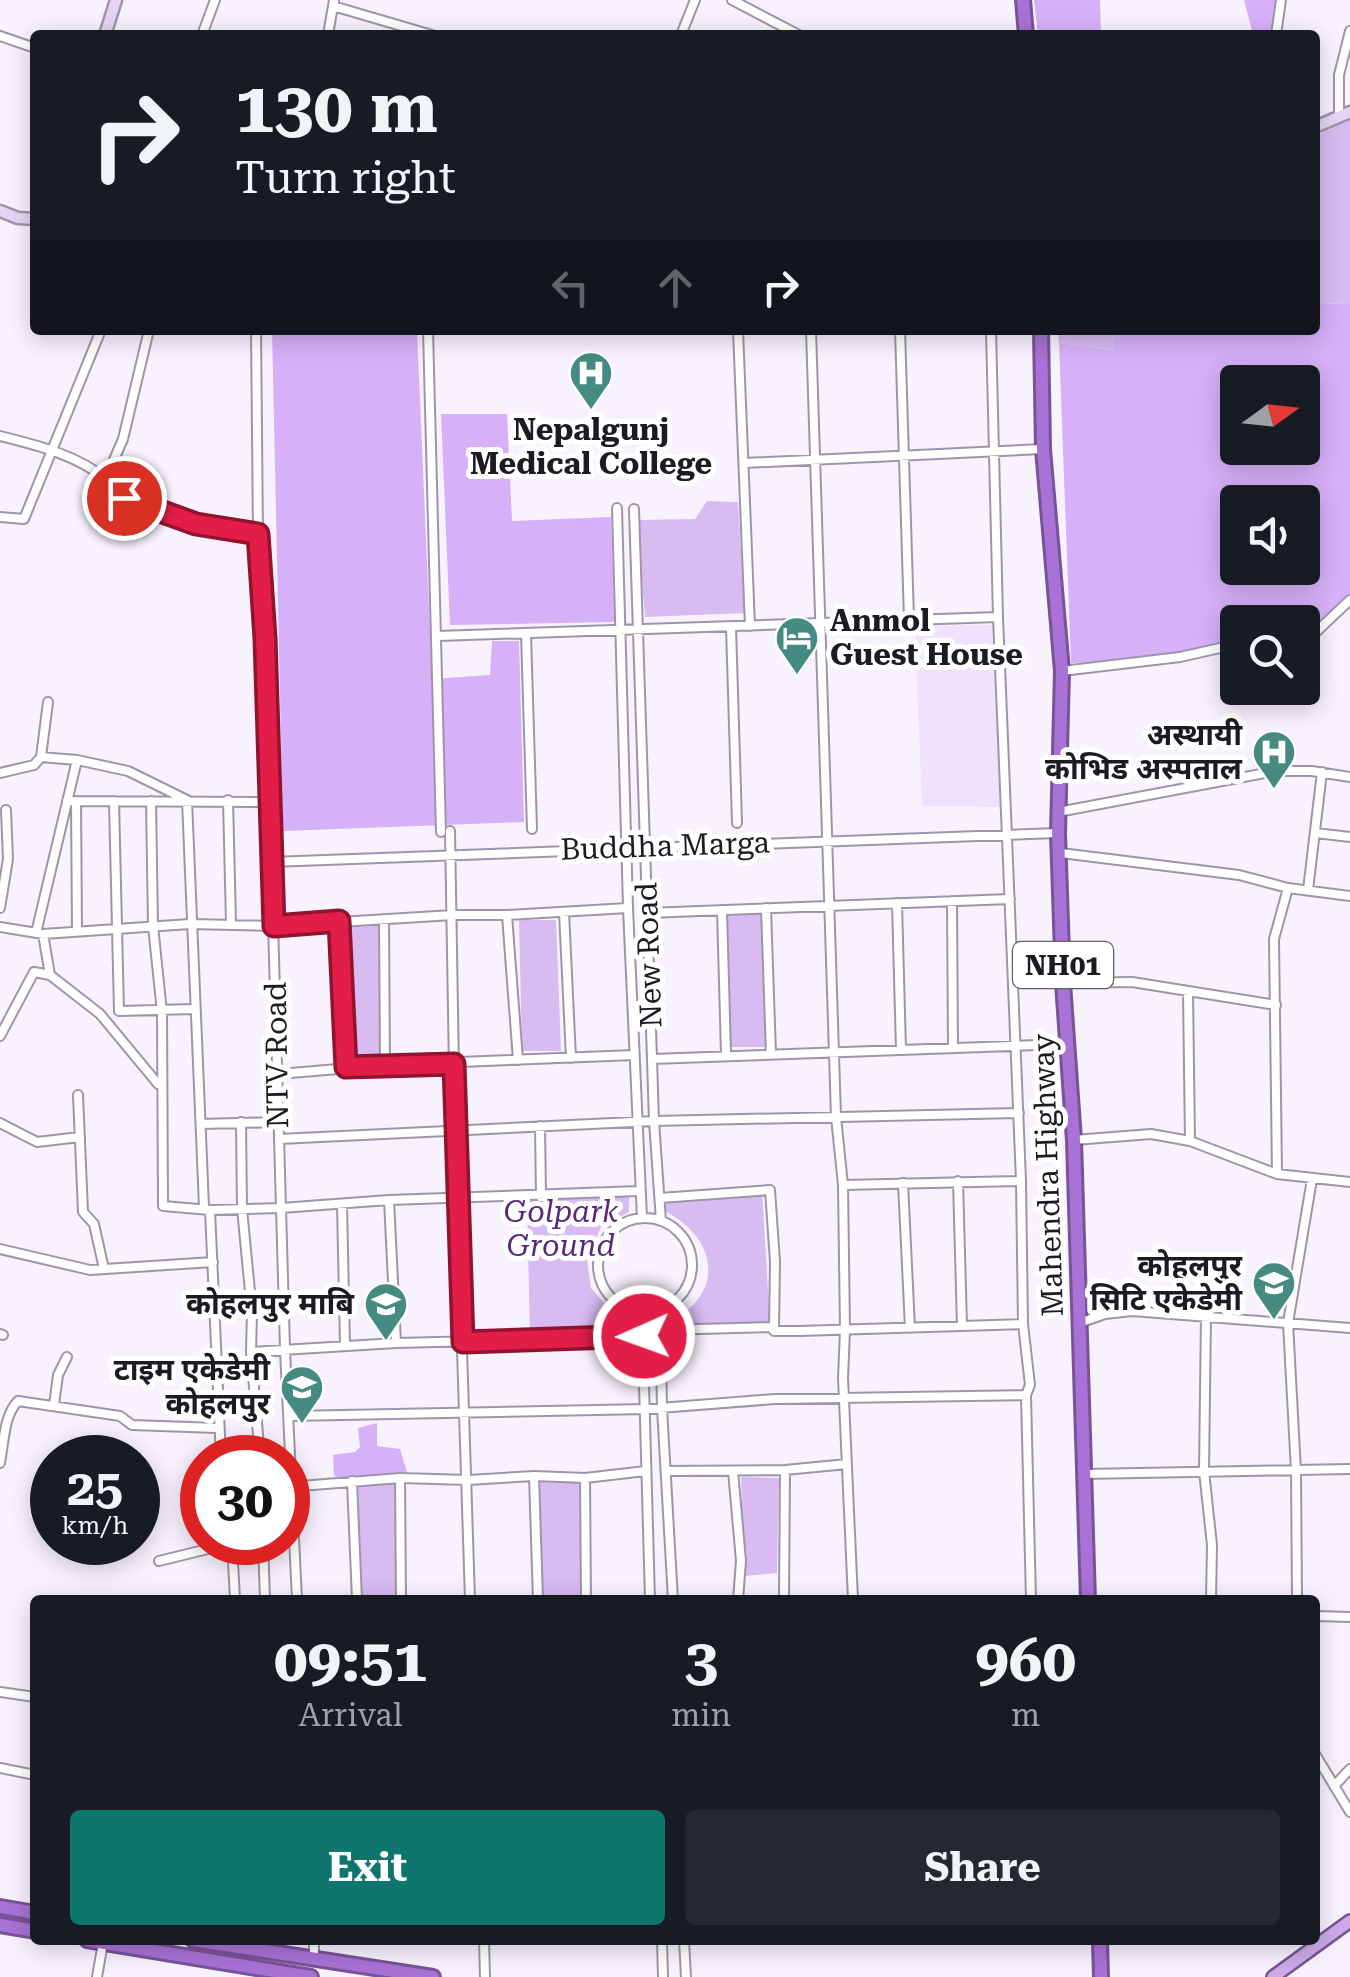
<!DOCTYPE html>
<meta charset="utf-8">
<style>
:root{--surface:#171b24;--page:#242831;--text:#f1f3f6;--muted:#9ea1a6;--accent:#0f766e}
body{margin:0;font-family:"Roboto Serif","Noto Sans Devanagari",serif;background:var(--page);color:var(--text);height:100vh;display:flex;flex-direction:column;font-size:38px;white-space:nowrap}
*{box-sizing:border-box;margin:0}
p{font-size:32px;color:var(--muted)}
.icon{flex:none;width:55px;height:55px;fill:none;stroke:currentColor;stroke-width:2;stroke-linecap:round;stroke-linejoin:round}
.map{position:relative;flex:1;overflow:hidden}
.panel{position:absolute;left:30px;top:1595px;width:1290px;height:350px;display:flex;flex-direction:column;background:var(--surface);border-radius:10px;box-shadow:0 5px 25px #0003}
.panel>*{flex:none}
.guide{position:absolute;left:30px;top:30px;width:1290px;height:305px;border-radius:10px;box-shadow:0 5px 25px #0003;background:#171b24;color:var(--text);overflow:hidden}
.needle{width:65px;rotate:75deg}
.tools{position:absolute;left:1220px;top:365px;display:grid;gap:20px}
.tools a{display:grid;place-items:center;width:100px;height:100px;border-radius:10px;background:var(--surface);box-shadow:0 5px 25px #0003;font-size:50px}
.speed{position:absolute;left:30px;top:1435px;display:flex;gap:20px;font-size:50px;font-weight:700;text-align:center}
.speed>*{display:grid;place-content:center;width:130px;height:130px;border-radius:50%;background:var(--surface);box-shadow:0 5px 25px #0003;line-height:1}
.speed small{font-size:25px;font-weight:400}
.speed .limit{border:15px solid #d22;background:#fff;color:#111}
.pin{position:absolute;display:grid;place-items:center;width:85px;height:85px;color:#fff;margin:-42px;border:5px solid #fff;border-radius:50%;box-shadow:0 2px 10px #0007}
.me{position:absolute;width:110px;margin:-55px;rotate:268deg;stroke-linejoin:round;filter:drop-shadow(0 0 8px #0008)}
.turn{display:flex;align-items:center;gap:35px;height:210px;padding:0 40px;font-size:45px}
.turn .icon{width:130px;height:130px;stroke-width:2.5}
.turn b{display:block;font-size:70px;line-height:85px}
.lanes{display:flex;align-items:center;height:95px;padding:0 40px;background:#0003;justify-content:center;gap:50px;direction:ltr}
.lanes .off{opacity:.35}
.eta{display:flex;justify-content:space-evenly;align-items:center;height:170px;text-align:center}
.eta b{font-size:60px;font-weight:700;line-height:70px}
.cta{display:flex;gap:20px;margin-top:auto;padding:20px 40px}
.cta a{flex:1;height:115px;border-radius:10px;background:var(--accent);color:#fff;font-size:40px;font-weight:700;line-height:115px;text-align:center}
.cta a+a{background:var(--page);color:var(--text)}
.map>svg:first-child{display:block}
.built{fill:#f0e1fe}
.green{fill:#d7bbf1}
.forest{fill:#d6b0f8;fill-rule:evenodd}
.lines{fill:none;stroke-linecap:round;stroke-linejoin:round}
.street-casing{stroke:#9f95aa;stroke-width:12}
.secondary-casing{stroke:#9f95aa;stroke-width:15}
.primary-casing{stroke:#785397;stroke-width:16}
.highway-casing{stroke:#785397;stroke-width:18}
.street{stroke:#fff;stroke-width:8}
.secondary{stroke:#e5d5f3;stroke-width:10}
.primary{stroke:#cbaae6;stroke-width:11}
.highway{stroke:#a972d6;stroke-width:12}
.route-casing{stroke:#92132f;stroke-width:25}
.route{stroke:#e11d48;stroke-width:18}
.labels{text-anchor:middle;stroke-width:10;stroke-linejoin:round;paint-order:stroke}
.shield{fill:#fff;stroke:#625f64;stroke-width:2.5}
.shield-label{font-size:28px;font-weight:bold;fill:#1e1a22}
.poi-label{font-size:30px;font-weight:bold;fill:#1e1a22;stroke:#fff;text-anchor:end}
.street-label{font-size:30px;fill:#1e1a22;stroke:#fff}
.park-label{font-size:30px;font-style:italic;fill:#572779;stroke:#fff}
</style>
<div class="map">
<svg width="1350" height="1977" viewBox="0 0 1350 1977">
<rect width="100%" height="100%" fill="#f8f1fe"/>
<path class="built" d="M993,625L1000,807L922,806L915,626Z"/>
<path class="green" d="M1350,120V304L1315,303V136Z
M1058,330H1115L1114,350L1059,343Z
M707,501L738,502L745,613L645,617L637,520L695,519Z
M764,911L768,1047H729L726,913Z
M519,920H556L561,1051H522Z
M343,923L380,924L381,1060L350,1063Z
M762,1190L770,1324L665,1327C672,1317 682,1316 690,1308C727,1273 703,1229 664,1211V1198Z
M629,1194V1212L601,1227L587,1259L591,1288L614,1314L633,1323L634,1334L530,1340L527,1197Z
M741,1477L779,1478L777,1573L744,1576Z
M398,1481L399,1600H359L353,1484Z
M538,1482L581,1483L582,1600H542Z"/>
<path class="forest" d="M1034,0H1100L1101,35H1038Z
M1244,0H1278L1274,35H1253Z
M1315,303L1350,304V600L1315,633L1303,634L1302,622H1238L1237,644L1180,657L1071,663L1059,343L1113,350L1115,330H1315ZM1238,382H1302V448H1238ZM1238,502H1302V568H1238Z
M272,330H417L432,679L490,675L492,641H519L524,822L283,831Z
M441,414H507L512,521L611,517L615,622L450,625Z
M377,1423V1446L400,1449L407,1472C384,1479 357,1482 334,1476L333,1455L355,1452L360,1447L358,1428Z"/>
<g class="lines">
<g class="street-casing">
<path id="street" d="M732,0L799,35
M333,6L432,35
M202,35L215,0
M328,35L334,0
M681,35L695,0
M1276,35L1281,0
M0,36L35,48
M1339,117V75L1350,31
M256,330L258,535L265,638L285,1350L297,1600
M428,330L441,832
M738,330L750,626
M811,330L836,1117L843,1185L845,1330L843,1378L853,1600
M900,330L909,619
M991,330L998,617L1021,1181L1023,1324L1030,1385L1026,1395L1031,1600
M0,436C36,445 78,455 107,480C113,485 117,493 123,497C154,520 220,528 258,535
M744,463L1043,449
M106,478L123,439L149,330
M617,508L628,908L642,1218
M634,509L654,1121L661,1221
M0,517L24,519L101,330
M731,627L737,823
M526,634L532,829
M1302,634L1315,633L1350,600
M438,636L998,617
M1062,671L1180,657L1238,644
M41,757L48,702
M0,773L34,765L41,757L77,760L128,771L187,800L204,1207
M228,800L231,923
M67,801L268,802
M76,801L77,930
M114,801L119,1011L194,1009
M151,801L153,926L162,1012L163,1206L210,1210L281,1208L389,1200L639,1191
M1058,812L1276,771H1312L1350,777
M450,831L455,1130L470,1600
M1316,833L1350,837
M1061,853L1239,875L1288,888L1350,896
M271,862L1058,833
M1308,890L1322,772
M952,901L953,1047
M897,903L901,1050
M0,908L8,859L6,810
M766,908L771,1054
M722,910L726,1054
M564,912L571,1058
M648,913L1010,899
M507,915L518,1060
M384,919L385,1065
M339,921L346,1067
M0,927L43,934L190,924L274,926L453,915H507L628,908
M36,933L77,760
M50,975L100,1014L158,1084
M1063,983L1132,982L1276,1005
M1188,992L1190,1141
M0,1036L34,972L50,975L43,934
M652,1059L1067,1044
M279,1074L385,1065L634,1055
M78,1095L83,1212L94,1224L104,1269
M241,1122L242,1209L252,1312L251,1352L260,1458
M0,1123L37,1142L80,1137
M201,1124L279,1122
M540,1126L541,1197
M279,1139L654,1121L1019,1113
M1074,1140L1151,1134L1190,1141L1277,1174L1350,1182
M1277,1174L1274,939L1288,888
M958,1181L962,1326
M903,1183L910,1328
M843,1185L1021,1181
M660,1198L770,1190L775,1262L774,1330
M389,1200L396,1343
M342,1204L345,1346
M210,1210L221,1458
M598 1265a47 47 0 1 1 94 0a47 47 0 1 1-94 0Z
M0,1249L90,1270L213,1262
M660,1309L662,1408L673,1600
M642,1312L650,1600
M1206,1315L1204,1471L1212,1545L1211,1600
M1079,1323L1105,1314L1132,1311L1350,1328
M662,1330L771,1327L774,1331H799L1023,1324
M0,1334L3,1335
M251,1352L396,1343L644,1337
M54,1405L58,1375L67,1357
M290,1416L647,1409L775,1399L1026,1395
M0,1463C4,1442 4,1415 18,1401L120,1416L132,1425L217,1428
M667,1471L785,1470L847,1464
M733,1471L741,1561L738,1600
M1085,1474L1350,1469
M534,1476L538,1600
M400,1478L401,1600
M585,1478L586,1600
M352,1481L357,1600
M288,1487L400,1478L468,1480L534,1476L585,1478L646,1471
M232,1542L235,1600
M263,1542L265,1600
M159,1561L232,1543
M784,1600L785,1470
M1297,1600L1296,1471L1288,1323L1312,1179
M1315,1616L1350,1617
M0,1692L35,1697
M1315,1754L1350,1812
M0,1768L35,1775
M1334,1786L1350,1769
M314,1940V1960
M484,1940L485,1977
M662,1940L663,1977
M684,1940L686,1977
M97,1977L103,1943"/>
</g>
<g class="secondary-casing">
<path id="secondary" d="M105,35L116,0
M1315,127L1350,112
M0,211L18,218L35,219"/>
</g>
<g class="primary-casing">
<path id="primary" d="M1273,1977L1350,1921"/>
</g>
<g class="highway-casing">
<path id="highway" d="M1023,0L1026,35
M1041,330L1043,449L1062,671L1058,833L1063,983L1074,1140L1088,1600
M0,1907L35,1913
M0,1925L35,1931
M87,1940L311,1977
M193,1940L433,1977
M1100,1940L1101,1977"/>
</g>
<use href="#street" class="street"/>
<use href="#secondary" class="secondary"/>
<use href="#primary" class="primary"/>
<use href="#highway" class="highway"/>
</g>
<g class="lines">
<g class="route-casing">
<path id="route" d="M124,498L196,524L258,534L265,638L274,926L339,921L346,1067L454,1064L463,1342L644,1336"/>
</g>
<use href="#route" class="route"/>
</g>
<defs>
<g id="hospital-pin" transform="scale(2.25)"><path d="M0 17L-7.5 6A9.5 9.5 0 1 1 7.5 6Z" fill="#458b81" stroke="#fff"/><path d="M-5-5h3v3.5h4V-5h3V5h-3V1.5h-4V5h-3Z" fill="#fff"/></g>
<g id="hotel-pin" transform="scale(2.25)"><path d="M0 17L-7.5 6A9.5 9.5 0 1 1 7.5 6Z" fill="#458b81" stroke="#fff"/><path d="M-6-4.5h1.5V1H6V5H4.5V3h-9V5H-6ZM-4 0a1.8 1.8 0 1 1 3.6 0ZM.5 0V-2.5h3Q6-2.5 6 0Z" fill="#fff"/></g>
<g id="school-pin" transform="scale(2.25)"><path d="M0 17L-7.5 6A9.5 9.5 0 1 1 7.5 6Z" fill="#458b81" stroke="#fff"/><path d="M0-5L7-2L0 1L-7-2ZM-4 1L0 2.5L4 1V4Q0 6-4 4Z" fill="#fff"/></g>
</defs>
<g fill-rule="evenodd">
<use href="#hospital-pin" x="591" y="373"/>
<use href="#hotel-pin" x="797" y="638"/>
<use href="#hospital-pin" x="1274" y="752"/>
<use href="#school-pin" x="1274" y="1283"/>
<use href="#school-pin" x="386" y="1304"/>
<use href="#school-pin" x="302" y="1387"/>
</g>
<g class="labels">
<rect class="shield" x="1013" y="942" width="100" height="46" rx="8"/>
<g class="shield-label">
<text x="1063" y="975">NH01</text>
</g>
<g class="poi-label">
<text x="591" y="440" text-anchor="middle">Nepalgunj<tspan x="591" dy="34">Medical College</tspan></text>
<text x="830" y="631" text-anchor="start">Anmol<tspan x="830" dy="34">Guest House</tspan></text>
<text x="1242" y="745">अस्थायी<tspan x="1242" dy="34">कोभिड अस्पताल</tspan></text>
<text x="1242" y="1276">कोहलपुर<tspan x="1242" dy="34">सिटि एकेडेमी</tspan></text>
<text x="354" y="1314">कोहलपुर माबि</text>
<text x="270" y="1380">टाइम एकेडेमी<tspan x="270" dy="34">कोहलपुर</tspan></text>
</g>
<g class="street-label">
<text transform="translate(665 846) rotate(-2)" y="10">Buddha Marga</text>
<text transform="translate(649 955) rotate(-92)" y="10">New Road</text>
<text transform="translate(277 1055) rotate(-91)" y="10">NTV Road</text>
<text transform="translate(1048 1175) rotate(-92)" y="10">Mahendra Highway</text>
</g>
<g class="park-label">
<text x="561" y="1222">Golpark<tspan x="561" dy="34">Ground</tspan></text>
</g>
</g>
</svg>
<div class="tools">
<a><svg class="needle" viewBox="-14 -14 28 28"><path d="M0-13l5 13h-10z" fill="#e53935"/><path d="M0 13l5-13h-10z" fill="#9ea1a6"/></svg></a>
<a><svg class="icon" aria-label="sound" viewBox="0 0 24 24"><path d="M4 9h4l5-4v14l-5-4H4zM17 9q2 3 0 6"/></svg></a>
<a><svg class="icon" aria-label="search" viewBox="0 0 24 24"><circle cx="10" cy="10" r="6"/><path d="M15 15l6 6"/></svg></a>
</div>
<div class="speed"><div>25<small>km/h</small></div><div class="limit">30</div></div>
<div class="pin" style="left:124px;top:498px;background:#d93025"><svg class="icon" aria-label="arrive" viewBox="0 0 24 24"><path d="M6 21V4h12l-3 4 3 4H6"/></svg></div>
<svg class="me" style="left:644px;top:1336px" viewBox="-20 -20 40 40"><circle r="17" fill="#e11d48" stroke="#fff" stroke-width="3"/><path d="M0-11L8 9 0 5-8 9z" fill="#fff"/></svg>
<div class="guide">
<div class="turn"><svg class="icon" aria-label="right" viewBox="0 0 24 24"><path d="M7 20v-9h11M14 6l5 5-5 5"/></svg><div><b>130 m</b>Turn right</div></div>
<div class="lanes"><svg class="icon off" aria-label="left" viewBox="0 0 24 24"><path d="M17 20v-9H6M10 6l-5 5 5 5"/></svg><svg class="icon off" aria-label="ahead" viewBox="0 0 24 24"><path d="M12 20V5M6 11l6-6 6 6"/></svg><svg class="icon" aria-label="right" viewBox="0 0 24 24"><path d="M7 20v-9h11M14 6l5 5-5 5"/></svg></div>
</div>
<section class="panel">
<div class="eta">
<div><b>09:51</b><p>Arrival</p></div>
<div><b>3</b><p>min</p></div>
<div><b>960</b><p>m</p></div>
</div>
<div class="cta"><a>Exit</a><a>Share</a></div>
</section>
</div>
